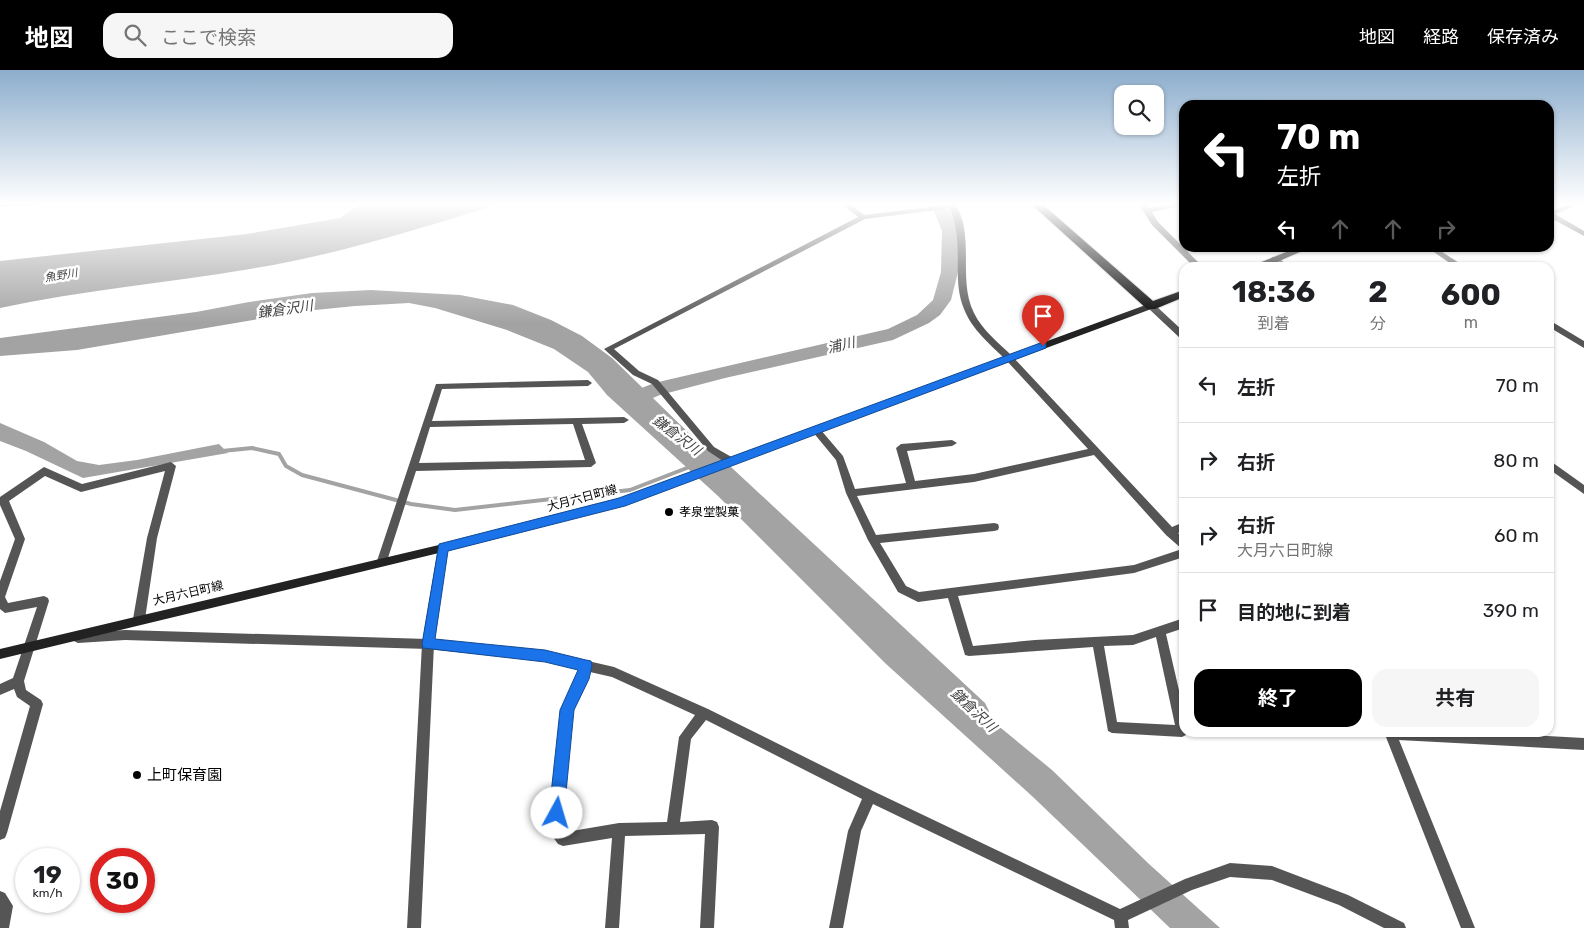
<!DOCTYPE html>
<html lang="ja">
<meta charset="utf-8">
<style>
:root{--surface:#fff;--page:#f6f6f6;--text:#202124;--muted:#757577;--line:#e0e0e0;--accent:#000}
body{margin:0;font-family:Rubik,"Noto Sans JP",sans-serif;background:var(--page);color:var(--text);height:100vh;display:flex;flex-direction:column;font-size:19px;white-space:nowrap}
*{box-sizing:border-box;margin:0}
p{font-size:16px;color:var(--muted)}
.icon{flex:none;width:28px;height:28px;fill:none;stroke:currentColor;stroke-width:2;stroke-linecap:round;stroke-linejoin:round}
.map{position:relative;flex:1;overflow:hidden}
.sheet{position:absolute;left:1179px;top:192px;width:375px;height:475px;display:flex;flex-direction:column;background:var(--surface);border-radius:15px;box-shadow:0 1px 4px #0004}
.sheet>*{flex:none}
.hud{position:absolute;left:1179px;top:30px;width:375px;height:152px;border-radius:15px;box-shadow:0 1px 4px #0004;background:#000;color:#fff;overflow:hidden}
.fabs{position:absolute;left:1114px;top:15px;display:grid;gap:10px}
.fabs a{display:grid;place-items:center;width:50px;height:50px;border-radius:10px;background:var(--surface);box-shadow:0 1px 4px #0004;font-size:25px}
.speed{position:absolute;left:15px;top:778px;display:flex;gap:10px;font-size:25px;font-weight:700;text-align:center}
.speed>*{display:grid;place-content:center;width:65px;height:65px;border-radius:50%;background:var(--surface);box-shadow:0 1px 4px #0004;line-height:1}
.speed small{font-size:12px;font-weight:400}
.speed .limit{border:8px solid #d22;background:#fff;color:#111}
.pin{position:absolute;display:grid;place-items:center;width:42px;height:42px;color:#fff;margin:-51px -21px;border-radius:50% 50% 50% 0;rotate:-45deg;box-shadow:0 0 5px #0007}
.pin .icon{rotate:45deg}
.me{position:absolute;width:55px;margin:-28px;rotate:6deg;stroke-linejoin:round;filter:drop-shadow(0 0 4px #0008)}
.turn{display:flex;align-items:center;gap:18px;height:105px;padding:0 15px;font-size:22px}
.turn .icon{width:65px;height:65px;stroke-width:2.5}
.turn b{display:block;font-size:35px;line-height:42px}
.lanes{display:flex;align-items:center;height:48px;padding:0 15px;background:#0003;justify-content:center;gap:25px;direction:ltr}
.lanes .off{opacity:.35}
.eta{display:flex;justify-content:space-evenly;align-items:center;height:85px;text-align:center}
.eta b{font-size:30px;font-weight:700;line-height:35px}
.cta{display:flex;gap:10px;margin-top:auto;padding:10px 15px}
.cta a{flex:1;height:58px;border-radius:15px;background:var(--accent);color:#fff;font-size:20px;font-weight:700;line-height:58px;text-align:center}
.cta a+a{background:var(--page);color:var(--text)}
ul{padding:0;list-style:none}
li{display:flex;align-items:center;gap:15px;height:75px;padding:0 15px;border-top:1px solid var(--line)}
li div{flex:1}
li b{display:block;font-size:19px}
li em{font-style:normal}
header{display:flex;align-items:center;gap:30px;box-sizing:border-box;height:70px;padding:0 25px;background:var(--accent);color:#fff}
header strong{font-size:24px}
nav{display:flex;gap:28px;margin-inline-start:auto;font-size:18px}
.search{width:350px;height:45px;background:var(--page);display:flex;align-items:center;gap:12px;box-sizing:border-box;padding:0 18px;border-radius:15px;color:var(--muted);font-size:19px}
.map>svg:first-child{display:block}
.water{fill:#a3a3a3}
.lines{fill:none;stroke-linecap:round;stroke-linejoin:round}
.stream{stroke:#a3a3a3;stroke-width:4}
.river{fill:#a3a3a3;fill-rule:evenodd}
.trunk-casing{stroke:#dbdbdb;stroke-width:2}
.minor{fill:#555;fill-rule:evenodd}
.tertiary{fill:#555;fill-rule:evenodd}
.secondary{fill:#222;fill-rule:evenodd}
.trunk{fill:#000;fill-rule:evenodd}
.route{fill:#1a73e8;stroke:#114b97}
.poi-dot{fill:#000;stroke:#fff;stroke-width:2}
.labels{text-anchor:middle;stroke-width:5;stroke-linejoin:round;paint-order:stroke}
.far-water-label{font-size:11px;font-style:italic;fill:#444;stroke:#fff}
.street-label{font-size:12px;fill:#000;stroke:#fff}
.poi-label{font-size:12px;fill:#000;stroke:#fff;text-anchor:start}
.water-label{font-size:14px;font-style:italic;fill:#444;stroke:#fff}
.near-poi-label{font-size:15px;fill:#000;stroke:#fff;text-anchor:start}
</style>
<header>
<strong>地図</strong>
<div class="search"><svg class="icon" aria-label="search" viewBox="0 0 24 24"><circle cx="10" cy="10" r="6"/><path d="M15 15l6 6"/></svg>ここで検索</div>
<nav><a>地図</a><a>経路</a><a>保存済み</a></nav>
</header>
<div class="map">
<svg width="1584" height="858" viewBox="0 0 1584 858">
<rect width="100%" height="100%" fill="#fff"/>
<path class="water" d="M362,133H502C419,159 336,185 250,199C167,213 83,220 0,238V191L247,164L340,148Z
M371,220L460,225L513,235L551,250L582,266L612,288L699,373L731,416L902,577L1052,700L1149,794L1220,858H1170L1033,727L885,593L718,426L607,325L588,302L554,279L507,260L435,238L409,233L355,236L305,241L77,280L0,286V268L196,242L249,232L312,223Z
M0,353L44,372L77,391L99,395L137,390L219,374L228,383L83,408L26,381L0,371Z"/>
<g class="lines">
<path class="stream" d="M222,381L252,378L279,384L286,396L302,405L411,434L455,440L630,420L692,396"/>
<path class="river" d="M931,133H947L958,161V202L951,230L940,245L929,253L893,270L725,308L660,325L634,336L627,334L624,329L627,324L654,313L888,259L917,245L933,230L941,202L942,161Z
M686,367L717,384L985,633L989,641L985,649L976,653L967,649L794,480L703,394L679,379L676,374L679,369Z"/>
<g class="trunk-casing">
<path id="trunk" d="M1030,133H1041L1153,231L1184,220V227L1155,239H1147Z
M1296,178H1309L1263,198H1247Z"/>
</g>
<path class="minor" d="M0,133H43L39,135L0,137Z
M840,133H849L864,145L953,134L957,136L953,138L865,149L614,279L639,301L658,310L714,377L735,389L737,392L732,396L729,395L708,381L652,314L633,305L604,279L858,147Z
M1138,133H1146L1149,138L1174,133H1184V135L1152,142L1158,152L1204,198H1195L1152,155Z
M1572,133H1583L1555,144L1584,161V166L1549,147V142Z
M1428,178H1436L1467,198H1457Z
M1272,187H1278L1290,198H1281L1272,191Z
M1151,233L1154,234L1184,262V270L1181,269L1148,238V234Z
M1549,250L1584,271V278L1549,257Z
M1009,285L1012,286L1172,457L1184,452V461L1178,463L1184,469V487L1134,503L958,526L973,576L1035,570L1133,565L1184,548V558L1166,564L1184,642V662H1187L1186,665L1182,667L1112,663L1108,661L1093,577L969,586L965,585L948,528L918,532L898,522L868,470L846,423L836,390L812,361L814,359H820L843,386L855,419L906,413L896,378L901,374L952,370L957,373L952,376L907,381L915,411L974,404L1088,379L1006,290L1005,288ZM1094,385L1166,465L1182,479L1134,495L919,522L906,516L880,473L994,461L998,460L999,457L998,454L994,453L876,465L857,426L974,412ZM1156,567L1175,655L1117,652L1104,576L1133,575Z
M588,310L592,313L588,316L442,319L432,351L624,347L629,350L624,353L582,354L596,393L591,397L416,401L387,491L386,494L382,495L378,494L377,491L436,314ZM573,354L585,390L419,393L430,357Z
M1549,390L1584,415V424L1549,399Z
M171,392L176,396L157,468L145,549L143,552L139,554L135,552L133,549L147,468L165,401L81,422L45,406L9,431L25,469L5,527L8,533L44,526L48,528L49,531L24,611L26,620L41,630L43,634L7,763L5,768L0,770V741L30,636L17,627L14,619L0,625V614L13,608L37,537L5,543L0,539V511L15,469L0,435V427L44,397L82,414Z
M125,560L428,569L545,581L614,597L708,639L875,722L1120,839L1185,809L1230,793L1272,796L1348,825L1404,853L1406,858H1384L1339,835L1272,810L1230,807L1192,820L1128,850L1129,858H1115L1114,850L873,734L861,761L843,858H829L848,761L862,729L706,650L691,669L680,752L712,750L717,752L719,757L714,858H700L705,764L625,766L619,858H605L612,768L563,776L558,774L548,760L561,639L577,608L579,599L545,591L428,579L125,570L78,573L74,571L72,568L74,565L78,563ZM590,602L612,607L695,645L679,667L667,752L619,753L566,762L562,758L573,640L587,613Z
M1384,662H1474L1584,668V680L1399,670L1475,858H1461Z
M0,821L5,823L13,836L9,858H0Z"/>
<path class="tertiary" d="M947,133H955C959,141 963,149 964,158C969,186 961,217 974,243C982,260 999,273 1012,286L1013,288L1012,290H1006C991,275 972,260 964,239C950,205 967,171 947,133Z
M443,474L447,475L448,478L434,574L421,858H407L422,574L438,478L439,475Z"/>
<path class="secondary" d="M1151,233L1154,234V238L621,436L443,482L0,589V579L443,474L620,428Z"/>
<use href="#trunk" class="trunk"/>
</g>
<linearGradient id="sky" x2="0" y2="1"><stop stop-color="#8cadcc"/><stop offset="0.53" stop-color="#fff"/><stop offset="1" stop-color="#fff" stop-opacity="0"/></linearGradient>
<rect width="1584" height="253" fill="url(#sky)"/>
<path class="route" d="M1043,272L1046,273V278L625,436L448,481L435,569L545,580L586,590L591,591L592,596L589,609L574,640L564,743L562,748L557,750L551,748L549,743L560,640L578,600L545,592L423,578L422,574L439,474L619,428Z"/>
<g class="poi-dot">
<circle cx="669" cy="442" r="5"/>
<circle cx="137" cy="705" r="5"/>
</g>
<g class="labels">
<g class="far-water-label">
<text transform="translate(61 205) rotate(-9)" y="4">魚野川</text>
</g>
<g class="street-label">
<text transform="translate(582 428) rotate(-15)" y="4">大月六日町線</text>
<text transform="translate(188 523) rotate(-13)" y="4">大月六日町線</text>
</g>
<g class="poi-label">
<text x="679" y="446">孝泉堂製菓</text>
</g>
<g class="water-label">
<text transform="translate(285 239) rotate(-8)" y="5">鎌倉沢川</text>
<text transform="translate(841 275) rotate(-13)" y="5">浦川</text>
<text transform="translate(677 365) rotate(37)" y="5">鎌倉沢川</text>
<text transform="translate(974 640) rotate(43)" y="5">鎌倉沢川</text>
</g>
<g class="near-poi-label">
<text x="147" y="710">上町保育園</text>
</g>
</g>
</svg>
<div class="fabs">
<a><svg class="icon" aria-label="search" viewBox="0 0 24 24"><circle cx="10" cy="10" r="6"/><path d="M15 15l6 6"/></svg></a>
</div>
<div class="speed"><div>19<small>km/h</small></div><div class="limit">30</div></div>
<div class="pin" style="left:1043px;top:276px;background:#d93025"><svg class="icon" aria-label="arrive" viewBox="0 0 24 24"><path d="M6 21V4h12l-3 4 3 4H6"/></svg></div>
<svg class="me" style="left:557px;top:743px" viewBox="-20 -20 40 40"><circle r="19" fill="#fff"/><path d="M0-13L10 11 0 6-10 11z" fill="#1a73e8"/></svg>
<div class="hud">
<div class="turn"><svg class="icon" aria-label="left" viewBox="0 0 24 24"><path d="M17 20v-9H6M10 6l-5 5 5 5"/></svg><div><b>70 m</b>左折</div></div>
<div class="lanes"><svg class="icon" aria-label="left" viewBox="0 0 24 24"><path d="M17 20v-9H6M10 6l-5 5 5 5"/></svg><svg class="icon off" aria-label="ahead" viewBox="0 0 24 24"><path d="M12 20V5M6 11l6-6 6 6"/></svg><svg class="icon off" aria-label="ahead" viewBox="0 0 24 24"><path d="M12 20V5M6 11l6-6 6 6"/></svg><svg class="icon off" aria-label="right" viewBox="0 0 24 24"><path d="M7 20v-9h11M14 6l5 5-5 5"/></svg></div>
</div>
<section class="sheet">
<div class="eta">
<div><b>18:36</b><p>到着</p></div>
<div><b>2</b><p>分</p></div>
<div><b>600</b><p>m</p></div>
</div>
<ul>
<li><svg class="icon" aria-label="left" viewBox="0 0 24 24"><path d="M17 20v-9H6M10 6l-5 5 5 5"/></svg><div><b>左折</b></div><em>70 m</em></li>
<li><svg class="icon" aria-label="right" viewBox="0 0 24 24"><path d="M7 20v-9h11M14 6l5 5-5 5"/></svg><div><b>右折</b></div><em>80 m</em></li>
<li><svg class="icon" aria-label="right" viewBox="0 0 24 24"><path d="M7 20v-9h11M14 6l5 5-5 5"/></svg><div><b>右折</b><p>大月六日町線</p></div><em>60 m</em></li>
<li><svg class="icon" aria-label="arrive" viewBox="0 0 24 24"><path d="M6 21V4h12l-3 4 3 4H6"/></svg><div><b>目的地に到着</b></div><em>390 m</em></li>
</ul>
<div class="cta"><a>終了</a><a>共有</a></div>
</section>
</div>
